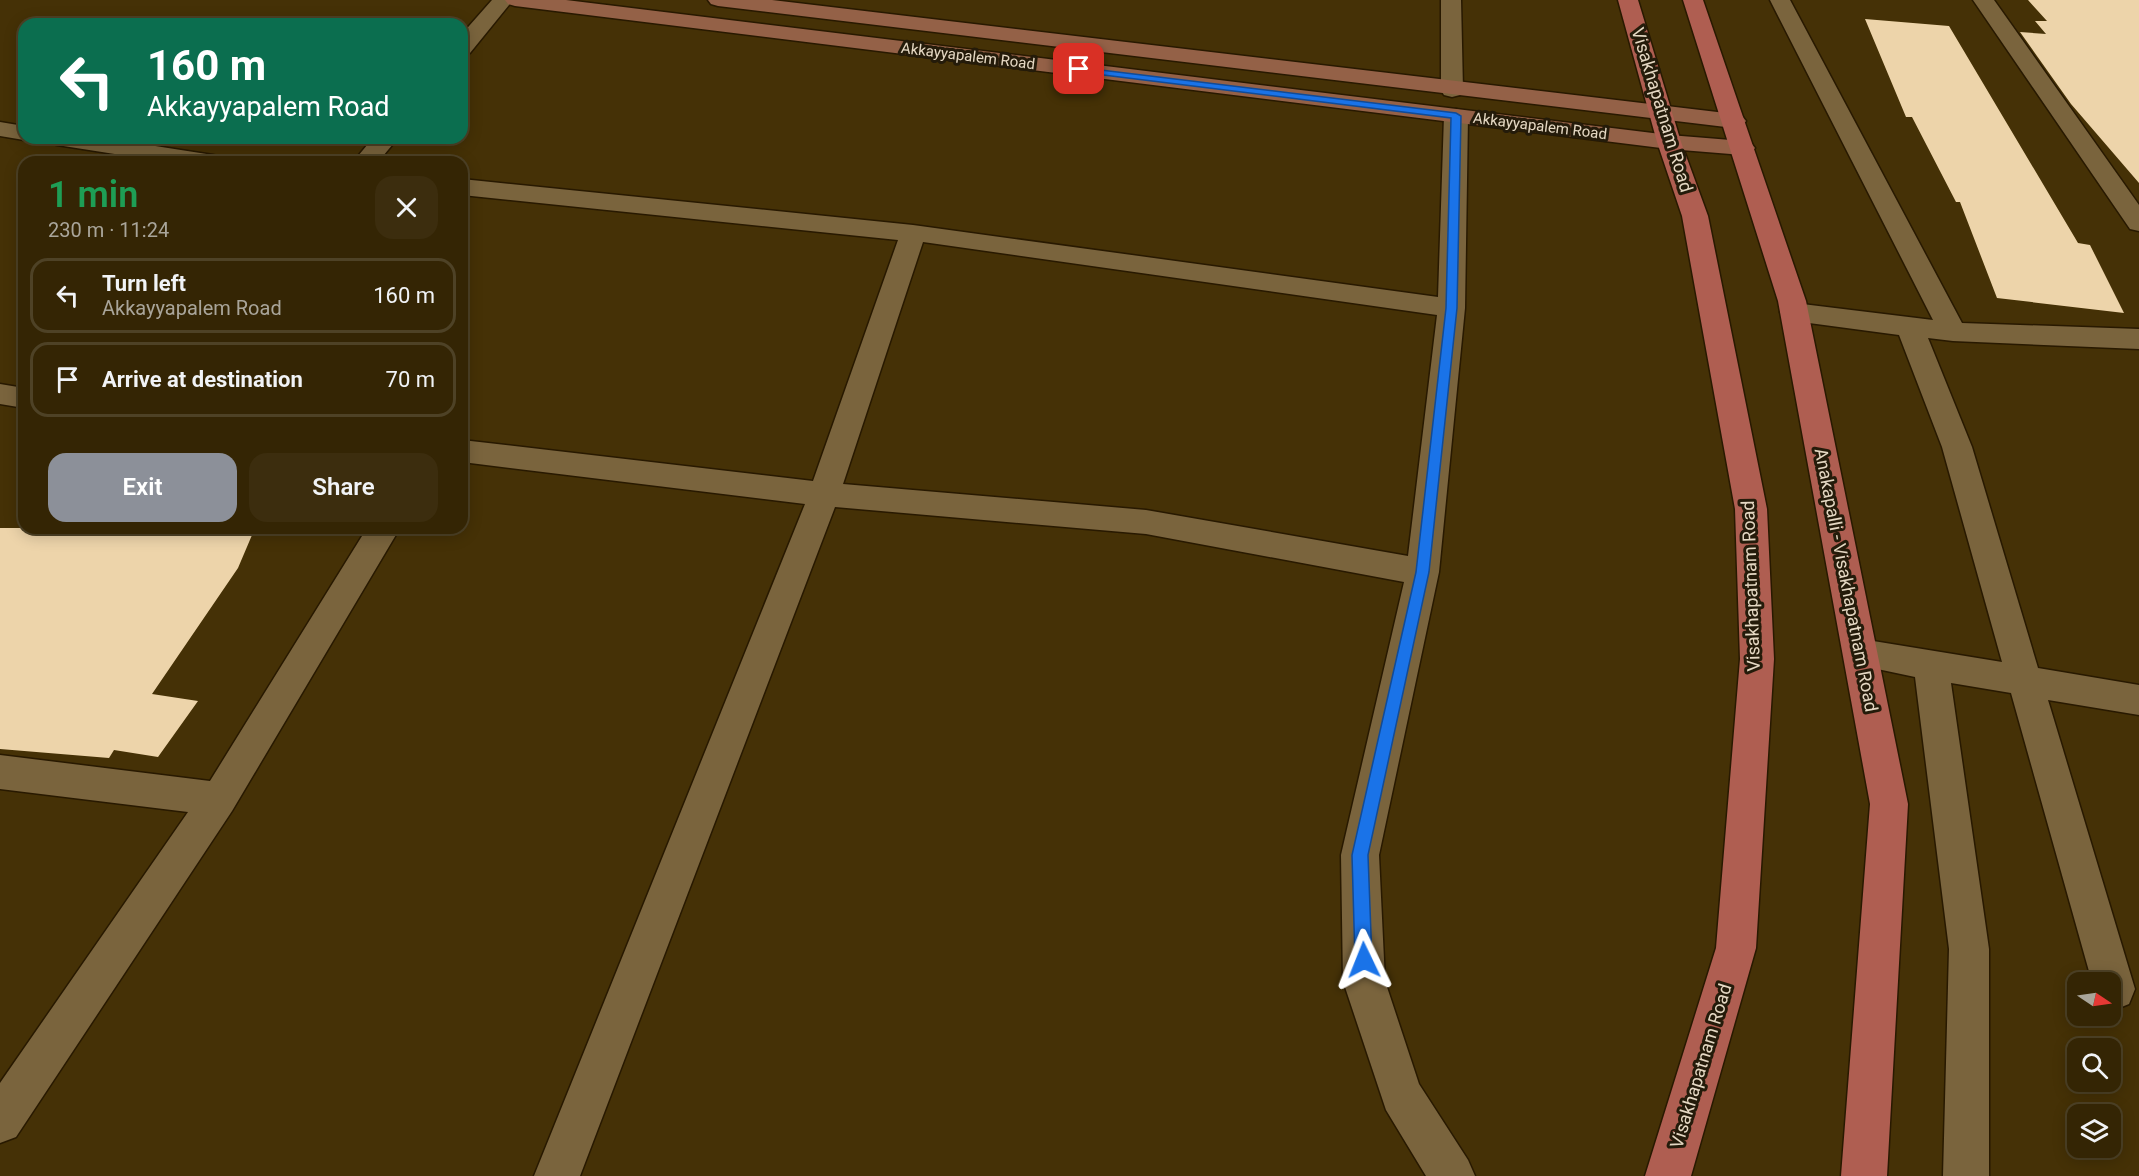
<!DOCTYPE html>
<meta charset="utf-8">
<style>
:root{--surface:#342504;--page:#3c2d0e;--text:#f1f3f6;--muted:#a9a59a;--line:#4e4226;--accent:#8c9099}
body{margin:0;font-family:Roboto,sans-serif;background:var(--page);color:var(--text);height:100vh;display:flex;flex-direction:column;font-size:22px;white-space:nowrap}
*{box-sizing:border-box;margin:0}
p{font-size:20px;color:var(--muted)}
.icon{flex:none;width:33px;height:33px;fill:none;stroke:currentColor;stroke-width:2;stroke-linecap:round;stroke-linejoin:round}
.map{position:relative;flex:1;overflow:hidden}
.sheet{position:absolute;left:18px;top:156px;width:450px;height:378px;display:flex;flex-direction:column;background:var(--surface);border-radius:18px;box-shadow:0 3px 15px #0003,0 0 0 2px var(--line)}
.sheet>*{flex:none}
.top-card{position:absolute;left:18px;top:18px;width:450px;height:126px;border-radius:18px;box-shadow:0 3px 15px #0003,0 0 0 2px var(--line);background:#0b6e4f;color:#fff;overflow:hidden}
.needle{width:39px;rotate:103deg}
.buttons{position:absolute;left:2067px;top:972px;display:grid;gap:12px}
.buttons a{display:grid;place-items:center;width:54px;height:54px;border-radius:12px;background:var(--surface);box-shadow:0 3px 15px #0003,0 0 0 2px var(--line);font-size:30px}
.pin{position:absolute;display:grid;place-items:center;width:51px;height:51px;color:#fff;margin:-26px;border-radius:12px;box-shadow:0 3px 9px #0006}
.me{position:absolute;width:66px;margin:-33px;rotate:358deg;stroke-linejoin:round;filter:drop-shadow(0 0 4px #0008)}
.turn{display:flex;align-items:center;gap:21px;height:126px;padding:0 30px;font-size:27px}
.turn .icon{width:78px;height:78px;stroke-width:2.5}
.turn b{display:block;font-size:42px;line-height:51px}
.round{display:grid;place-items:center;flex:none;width:63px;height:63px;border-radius:18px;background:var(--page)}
.head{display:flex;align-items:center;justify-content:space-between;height:102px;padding:0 30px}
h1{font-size:36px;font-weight:600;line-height:45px;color:#1e9e55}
.primary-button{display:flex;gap:12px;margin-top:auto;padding:12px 30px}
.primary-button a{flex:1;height:69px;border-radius:18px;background:var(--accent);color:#fff;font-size:24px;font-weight:600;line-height:69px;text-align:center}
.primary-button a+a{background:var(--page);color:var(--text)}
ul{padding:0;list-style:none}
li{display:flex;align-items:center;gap:18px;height:75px;margin:0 12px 9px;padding:0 18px;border:3px solid var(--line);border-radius:18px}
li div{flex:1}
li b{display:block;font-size:22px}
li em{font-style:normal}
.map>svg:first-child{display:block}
.building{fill:#edd4aa}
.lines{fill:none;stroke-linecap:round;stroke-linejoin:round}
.minor-casing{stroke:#281900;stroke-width:3}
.secondary-casing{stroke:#281900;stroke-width:3}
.primary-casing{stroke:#281900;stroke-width:3}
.minor{fill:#7a643d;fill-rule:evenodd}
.secondary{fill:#946147;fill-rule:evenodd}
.primary{fill:#af5e51;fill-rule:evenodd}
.route{fill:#1a73e8;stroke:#114b97;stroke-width:1.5}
.labels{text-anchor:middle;stroke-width:6;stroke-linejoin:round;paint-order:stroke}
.far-street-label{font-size:15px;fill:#e5d8c3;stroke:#241b0a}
.street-label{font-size:18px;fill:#e5d8c3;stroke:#241b0a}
</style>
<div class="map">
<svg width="2139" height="1176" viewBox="0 0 2139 1176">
<rect width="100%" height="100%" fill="#453106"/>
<path class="building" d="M2028,0H2139V183L2071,104L2020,32L2046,34L2035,21H2047Z
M1865,19L1949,26L2078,243L2090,245L2124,313L1997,298L1960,202H1956L1912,117H1906Z
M0,528H255L238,568L152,694L198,701L158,757L114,750L109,758L0,749Z"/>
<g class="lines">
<g class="minor-casing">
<path id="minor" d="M492,0H513L470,53L462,55V34Z
M1441,0H1461L1463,90L1460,95L1452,97L1444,95L1441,90Z
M1770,0H1790L1962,323L2139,329V349L1953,341L1928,338L1972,447L2038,668L2139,685V715L2048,700L2135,989L2129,1004L2114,1010L2110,1008V982H2092L2011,693L1951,683L1989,949V1176H1943L1949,949L1915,677L1849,663L1844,653L1849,643L1861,639L2002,662L1942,447L1899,335L1794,321L1784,318L1780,312L1784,306L1794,303L1933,320Z
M1973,0H1994L2139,205V231L2130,229Z
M1456,109L1464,111L1468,116L1465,308L1439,572L1379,855L1385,981L1419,1084L1468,1160L1475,1176H1426L1386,1110L1343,981L1341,855L1404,582L1146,534L835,507L580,1176H534L805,504L462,462V440L813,481L898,240L462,195V179L913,225L1438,297L1444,116L1448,111ZM923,242L1437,315L1408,556L1146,510L843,484Z
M0,122L24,126V138H32L24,140L0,136Z
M45,138H104L213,155L222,157L225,162H166L57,145L49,143Z
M373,138H398L378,162H353Z
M0,384L24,388V408L0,404Z
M367,528H400L232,811L16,1137L0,1143V1083L188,812L0,789V755L210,781Z"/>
</g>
<g class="secondary-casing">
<path id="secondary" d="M505,0H566L1669,135L1743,141L1751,143L1755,148L1751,153L1743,155L1669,149L515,6L508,4Z
M708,0H772L1734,114L1742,116L1746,121L1742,126L1734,128L718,6L711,4Z"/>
</g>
<g class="primary-casing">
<path id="primary" d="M1618,0H1638L1681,142L1708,216L1767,509L1774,659L1756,948L1691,1176H1645L1716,948L1740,659L1735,509L1682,216L1657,142Z
M1683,0H1703L1806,301L1908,804L1887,1176H1841L1870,804L1778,301Z"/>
</g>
<use href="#minor" class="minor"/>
<use href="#secondary" class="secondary"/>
<use href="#primary" class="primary"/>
</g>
<path class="route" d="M1076,67L1456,113L1461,116L1457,308L1429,572L1368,855L1372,960L1370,966L1364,968L1358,966L1355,960L1352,855L1416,572L1446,308L1451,118L1079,72L1075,69Z"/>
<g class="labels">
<g class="far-street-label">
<text transform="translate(968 56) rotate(7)" y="5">Akkayyapalem Road</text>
<text transform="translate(1540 126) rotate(7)" y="5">Akkayyapalem Road</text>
</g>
<g class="street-label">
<text transform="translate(1662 110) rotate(73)" y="6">Visakhapatnam Road</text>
<text transform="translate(1846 580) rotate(79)" y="6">Anakapalli - Visakhapatnam Road</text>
<text transform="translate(1751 586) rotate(-92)" y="6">Visakhapatnam Road</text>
<text transform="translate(1701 1066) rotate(-73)" y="6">Visakhapatnam Road</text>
</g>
</g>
</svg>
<div class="buttons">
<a><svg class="needle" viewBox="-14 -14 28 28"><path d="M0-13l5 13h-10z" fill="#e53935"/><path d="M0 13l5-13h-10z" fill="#a9a59a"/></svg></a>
<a><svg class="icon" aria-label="search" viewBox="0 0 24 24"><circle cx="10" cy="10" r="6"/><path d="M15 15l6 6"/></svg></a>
<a><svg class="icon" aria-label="layers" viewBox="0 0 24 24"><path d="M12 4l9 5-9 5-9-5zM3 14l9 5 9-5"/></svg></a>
</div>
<div class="pin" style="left:1079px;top:69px;background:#d93025"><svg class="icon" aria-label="arrive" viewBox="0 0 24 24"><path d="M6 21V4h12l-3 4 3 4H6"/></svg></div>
<svg class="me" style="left:1364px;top:960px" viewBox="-20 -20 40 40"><path d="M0-17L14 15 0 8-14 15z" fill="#1a73e8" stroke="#fff" stroke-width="4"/></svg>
<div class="top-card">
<div class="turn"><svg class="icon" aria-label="left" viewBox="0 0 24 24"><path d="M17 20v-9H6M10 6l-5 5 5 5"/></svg><div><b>160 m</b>Akkayyapalem Road</div></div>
</div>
<section class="sheet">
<div class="head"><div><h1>1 min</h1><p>230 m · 11:24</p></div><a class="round"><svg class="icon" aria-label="close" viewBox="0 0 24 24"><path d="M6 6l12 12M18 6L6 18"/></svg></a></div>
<ul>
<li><svg class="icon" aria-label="left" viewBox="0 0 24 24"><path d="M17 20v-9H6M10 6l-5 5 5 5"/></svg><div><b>Turn left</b><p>Akkayyapalem Road</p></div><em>160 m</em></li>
<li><svg class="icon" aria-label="arrive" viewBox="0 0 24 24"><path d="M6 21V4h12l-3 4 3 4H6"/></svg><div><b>Arrive at destination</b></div><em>70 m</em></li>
</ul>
<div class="primary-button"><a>Exit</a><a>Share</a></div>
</section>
</div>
